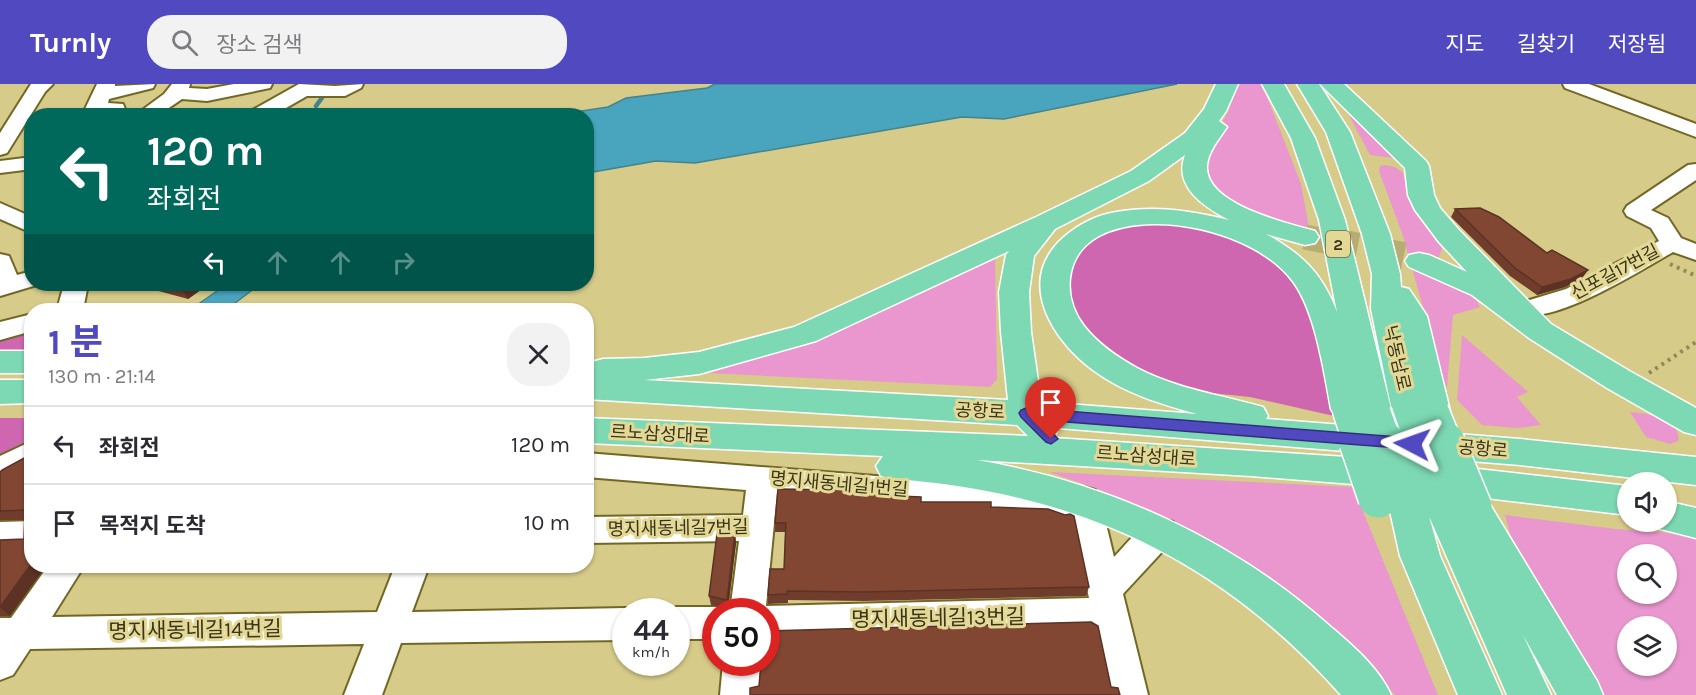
<!DOCTYPE html>
<html lang="ko">
<meta charset="utf-8">
<style>
:root{--surface:#fff;--page:#f2f2f3;--text:#2b2b33;--muted:#7c7c81;--line:#e1e1e2;--accent:#5049c0}
body{margin:0;font-family:Karla,"Noto Sans KR",sans-serif;background:var(--page);color:var(--text);height:100vh;display:flex;flex-direction:column;font-size:22px;white-space:nowrap}
*{box-sizing:border-box;margin:0}
p{font-size:20px;color:var(--muted)}
.icon{flex:none;width:33px;height:33px;fill:none;stroke:currentColor;stroke-width:2;stroke-linecap:round;stroke-linejoin:round}
.map{position:relative;flex:1;overflow:hidden}
.drawer{position:absolute;left:24px;top:219px;width:570px;height:270px;display:flex;flex-direction:column;background:var(--surface);border-radius:24px;box-shadow:0 2px 4px #0004}
.drawer>*{flex:none}
.banner{position:absolute;left:24px;top:24px;width:570px;height:183px;border-radius:24px;box-shadow:0 2px 4px #0004;background:#00695c;color:#fff;overflow:hidden}
.controls{position:absolute;left:1617px;top:388px;display:grid;gap:12px}
.controls a{display:grid;place-items:center;width:60px;height:60px;border-radius:50%;background:var(--surface);box-shadow:0 2px 4px #0004;font-size:30px}
.speed{position:absolute;left:612px;top:514px;display:flex;gap:12px;font-size:30px;font-weight:700;text-align:center}
.speed>*{display:grid;place-content:center;width:78px;height:78px;border-radius:50%;background:var(--surface);box-shadow:0 2px 4px #0004;line-height:1}
.speed small{font-size:15px;font-weight:400}
.speed .limit{border:9px solid #d22;background:#fff;color:#111}
.pin{position:absolute;display:grid;place-items:center;width:51px;height:51px;color:#fff;margin:-62px -26px;border-radius:50% 50% 50% 0;rotate:-45deg;box-shadow:0 0 6px #0007}
.pin .icon{rotate:45deg}
.me{position:absolute;width:66px;margin:-33px;rotate:274deg;stroke-linejoin:round;filter:drop-shadow(0 0 4px #0008)}
.turn{display:flex;align-items:center;gap:21px;height:126px;padding:0 24px;font-size:27px}
.turn .icon{width:78px;height:78px;stroke-width:2.5}
.turn b{display:block;font-size:42px;line-height:51px}
.lanes{display:flex;align-items:center;height:57px;padding:0 24px;background:#0003;justify-content:center;gap:30px;direction:ltr}
.lanes .off{opacity:.35}
.round{display:grid;place-items:center;flex:none;width:63px;height:63px;border-radius:24px;background:var(--page)}
.summary{display:flex;align-items:center;justify-content:space-between;height:102px;padding:0 24px}
h1{font-size:36px;font-weight:700;line-height:45px;color:var(--accent)}
ul{padding:0;list-style:none}
li{display:flex;align-items:center;gap:18px;height:78px;padding:0 24px;border-top:2px solid var(--line)}
li div{flex:1}
li b{display:block;font-size:22px}
li em{font-style:normal}
header{display:flex;align-items:center;gap:36px;box-sizing:border-box;height:84px;padding:0 30px;background:var(--accent);color:#fff}
header strong{font-size:28px}
nav{display:flex;gap:33px;margin-inline-start:auto;font-size:21px}
.search{width:420px;height:54px;background:var(--page);display:flex;align-items:center;gap:15px;box-sizing:border-box;padding:0 21px;border-radius:24px;color:var(--muted);font-size:22px}
.map>svg:first-child{display:block}
.green{fill:#e997ce;fill-rule:evenodd}
.forest{fill:#cf67b0}
.water{fill:#49a4be;stroke:#44838d;stroke-width:1.5}
.lines{fill:none;stroke-linecap:round;stroke-linejoin:round}
.stream{stroke:#44838d;stroke-width:4.5}
.major-tunnel-far1{stroke:#b7ad73;stroke-width:25;stroke-dasharray:25 12;stroke-linecap:butt}
.major-tunnel{stroke:#b7ad73;stroke-width:31;stroke-dasharray:31 16;stroke-linecap:butt}
.minor-casing{stroke:#726725;stroke-width:4}
.major-casing{stroke:#fff;stroke-width:3}
.path{stroke:#938a59;stroke-width:4;stroke-dasharray:3 4.5;stroke-linecap:butt}
.minor{fill:#fff;fill-rule:evenodd}
.major{fill:#7dd9b3;fill-rule:evenodd}
.major-bridge-far1-casing{stroke:#fff;stroke-width:34;stroke-linecap:butt}
.major-bridge-casing{stroke:#fff;stroke-width:42;stroke-linecap:butt}
.major-bridge-far1{stroke:#7dd9b3;stroke-width:31}
.major-bridge{stroke:#7dd9b3;stroke-width:39}
.wall{fill:#703d2c}
.shaded-wall{fill:#5b3224}
.building{fill:#824733;stroke:#5b3224;stroke-width:1.5}
.route{fill:#5049c0;stroke:#342f7d;stroke-width:1.5}
.labels{text-anchor:middle;stroke-width:6;stroke-linejoin:round;paint-order:stroke}
.shield{fill:#e3d896;stroke:#6d663f;stroke-width:1.5}
.shield-label{font-size:16px;font-weight:bold;fill:#3a351a}
.street-label{font-size:18px;fill:#3a351a;stroke:#e3d896}
.near-street-label{font-size:21px;fill:#3a351a;stroke:#e3d896}
</style>
<header>
<strong>Turnly</strong>
<div class="search"><svg class="icon" aria-label="search" viewBox="0 0 24 24"><circle cx="10" cy="10" r="6"/><path d="M15 15l6 6"/></svg>장소 검색</div>
<nav><a>지도</a><a>길찾기</a><a>저장됨</a></nav>
</header>
<div class="map">
<svg width="1696" height="611" viewBox="0 0 1696 611">
<rect width="100%" height="100%" fill="#d6cb89"/>
<path class="green" d="M1235,0H1262L1301,100L1310,149L1233,123L1204,93L1208,66L1229,26Z
M1342,18L1401,75L1370,71Z
M1384,81L1395,83L1403,89L1409,111L1442,164L1439,173L1416,182L1474,212L1480,223L1453,231L1447,303L1445,302L1403,152L1379,87L1380,82Z
M995,174L997,295L990,303L708,289L801,261Z
M1462,251L1528,308L1517,313L1541,341L1517,344L1482,341L1457,316Z
M1630,328C1646,329 1682,334 1678,357L1670,360L1646,353Z
M1049,388L1353,403L1438,611H1395C1365,580 1337,548 1303,521C1224,457 1145,420 1049,388Z
M1505,431L1616,445L1696,451V611H1600L1531,501L1529,483L1512,458ZM1628,471H1666V510H1628ZM1628,543H1666V582H1628Z"/>
<path class="forest" d="M1130,139L1203,141L1282,178L1313,228L1334,332L1250,313L1191,307L1142,289L1090,254L1070,227L1064,208L1070,174L1098,151Z
M31,245V266L0,267V252Z
M0,334H31V355L0,372Z"/>
<path class="water" d="M715,0H1177L1004,35L962,33L695,79L656,77L587,89L586,32L555,31L608,23L626,14L707,4Z
M227,200H260L226,226H190Z"/>
<g class="lines">
<path class="stream" d="M316,22L332,0"/>
<path class="major-tunnel-far1" d="M1305,153L1334,159"/>
<path class="major-tunnel" d="M1327,158L1419,177"/>
<g class="minor-casing">
<path id="minor" d="M31,0H53L45,8L7,69L0,71V49Z
M97,0H115V2L155,0L153,4L109,15L108,19L123,20L128,32L88,29L85,25Z
M172,0H190L189,4L207,5L234,0H272L270,4L207,17L182,15L157,32H134L164,10Z
M299,0L335,2L363,0L361,4L345,12H307L272,32H246L249,28Z
M1563,0H1589L1696,40V53L1565,4Z
M32,73V85L0,89V77Z
M1696,80V96L1651,126L1668,134L1681,154L1696,160V176L1673,168C1641,186 1558,239 1523,230L1519,224L1523,218L1566,205L1659,157L1651,144L1627,132L1624,127L1627,122L1688,81Z
M0,119L32,133V149L0,135Z
M0,170L9,172L17,191L32,187V200H40L0,212Z
M64,200H88L83,226H57Z
M32,230V247L0,256V238Z
M32,357V382L0,398V372Z
M586,369L1039,405L1069,414L1073,406L1084,403L1095,406L1100,415L1114,473C1131,456 1147,429 1173,438L1177,447L1173,456L1123,510L1148,611H1110L1096,545L766,554V528H730L739,457L586,459V433L743,431L746,406L586,393ZM777,408L1038,429L1063,438L1072,435L1089,514L766,522Z
M32,437V463L0,464V438Z
M48,482H84L52,533L377,528L395,482H429L412,528L626,524L636,528H626V556L401,559L382,611H344L364,560L30,565L13,591L0,596V534H11Z
M676,523H716L729,528H716V555H676V528H663Z
M723,579H761L758,611H720Z"/>
</g>
<g class="major-casing">
<path id="major" d="M1216,0H1238L1226,27L1219,37L1227,43C1219,55 1206,70 1207,85C1209,121 1286,139 1315,147L1319,153L1315,159L1305,161L1266,150C1302,170 1322,189 1337,228L1319,136L1291,54L1262,0H1284L1315,54L1345,136L1392,329L1387,338L1375,341L1363,338L1360,333L1348,337L1336,333L1331,325C1324,288 1315,224 1291,195C1254,148 1152,124 1099,152C1064,171 1062,213 1084,242C1098,260 1117,273 1137,284C1177,305 1221,311 1263,323L1268,332L1266,335L1520,355L1696,373V401L1520,381L1058,344L1054,354L1408,377L1628,402V431L1486,414L1597,597L1603,611H1557L1523,551L1551,611H1507L1429,432L1440,472L1502,611H1458L1400,472L1388,418L1394,408L1404,404L1251,392L977,376C1109,399 1231,454 1331,543C1353,562 1379,584 1391,611H1341C1219,474 1076,408 894,395L881,392L876,382L883,372L586,359V334L1028,352L1017,341L586,315V293H591L587,286L592,278L603,275L644,274L699,268L794,243L1036,133L1131,87L1185,49L1204,25ZM1185,71C1173,103 1204,123 1229,136C1192,127 1155,121 1116,128C1097,131 1079,140 1064,153C1015,196 1051,255 1093,286C1124,309 1161,320 1197,330L1041,318L1031,248L1029,208L1034,172L1055,145L1149,97ZM1009,167L1006,171L999,208L1001,248L1008,316L645,296L699,290L816,257ZM1412,405L1432,408L1429,409L1425,417L1420,408Z
M1297,0H1319L1350,48L1390,150L1400,190L1401,203L1409,205L1427,232L1450,327L1445,335L1433,339L1421,335L1418,331L1408,334L1396,330L1391,322L1371,225L1372,190L1362,150L1326,48Z
M1320,0H1344L1426,77L1429,82L1434,111L1440,124L1459,146L1551,240L1631,288L1696,324V351L1684,348L1607,304L1529,254L1472,211L1409,183L1405,177L1409,171L1419,169L1429,171L1467,188L1439,158L1415,126L1408,111L1405,84Z
M0,267H32V289H0Z
M0,296H32V319L0,320Z
M1666,417L1696,424V454L1653,443L1650,438H1666Z"/>
</g>
<path class="path" d="M1670,180L1696,192
M1649,289L1696,258"/>
<use href="#minor" class="minor"/>
<use href="#major" class="major"/>
<g class="major-bridge-far1-casing">
<path id="major-bridge-far1" d="M1408,322L1421,359
M1348,325L1359,359
M1433,327L1446,359
M1375,329L1386,359"/>
</g>
<g class="major-bridge-casing">
<path id="major-bridge" d="M1359,358L1378,414
M1385,358L1407,418
M1420,358L1442,419
M1445,358L1472,423"/>
</g>
<use href="#major-bridge-far1" class="major-bridge-far1"/>
<use href="#major-bridge" class="major-bridge"/>
</g>
<path class="wall" d="M1455,125L1547,169L1588,186L1582,194L1565,203L1537,211L1510,192L1451,133Z
M133,200H209L188,215Z
M32,373V482H46L10,532H0V456L24,455L25,436H0V388Z
M853,410L921,418L991,423L1089,503L1086,512L864,517L788,516V519L768,520V511L784,485L785,448H775V439Z
M735,450L736,459L728,525L711,521L709,512Z"/>
<path class="shaded-wall" d="M1588,186L1582,194L1565,203L1537,211L1542,203Z
M179,200H209L188,215Z
M735,450L736,459L728,525L727,516Z
M32,479V482H46L10,532L0,523Z"/>
<path class="building" d="M1480,124L1499,133L1547,169L1552,166L1588,186L1571,195L1542,203L1515,184L1455,125Z
M26,373H32V479L0,523V456L24,455L25,426L0,427V388L2,386Z
M778,405L842,406L853,407V410L921,413V418H991V423L1048,425L1065,431L1070,430L1074,432L1089,503L864,508L787,507V510L768,511L770,485H784L786,439H775Z
M717,450H735L727,516L709,512Z
M1091,538L1098,542L1111,603L1118,604L1120,611H750V604L759,602L761,579H766V547Z"/>
<path class="route" d="M1026,324L1412,354L1419,360L1412,365L1041,336L1058,355L1051,360L1046,358L1021,333L1019,329L1021,326Z"/>
<g class="labels">
<rect class="shield" x="1326" y="147" width="24" height="26" rx="4.5"/>
<g class="shield-label">
<text x="1338" y="166">2</text>
</g>
<g class="street-label">
<text transform="translate(1615 188) rotate(-28)" y="6">신포길17번길</text>
<text transform="translate(1397 274) rotate(77)" y="6">낙동남로</text>
<text transform="translate(980 327) rotate(3)" y="6">공항로</text>
<text transform="translate(660 350) rotate(3)" y="6">르노삼성대로</text>
<text transform="translate(1483 365) rotate(5)" y="6">공항로</text>
<text transform="translate(1146 372) rotate(4)" y="6">르노삼성대로</text>
<text transform="translate(839 400) rotate(5)" y="6">명지새동네길1번길</text>
<text transform="translate(678 444) rotate(-1)" y="6">명지새동네길7번길</text>
</g>
<g class="near-street-label">
<text transform="translate(938 534) rotate(-1)" y="7">명지새동네길13번길</text>
<text transform="translate(195 546) rotate(-1)" y="7">명지새동네길14번길</text>
</g>
</g>
</svg>
<div class="controls">
<a><svg class="icon" aria-label="sound" viewBox="0 0 24 24"><path d="M4 9h4l5-4v14l-5-4H4zM17 9q2 3 0 6"/></svg></a>
<a><svg class="icon" aria-label="search" viewBox="0 0 24 24"><circle cx="10" cy="10" r="6"/><path d="M15 15l6 6"/></svg></a>
<a><svg class="icon" aria-label="layers" viewBox="0 0 24 24"><path d="M12 4l9 5-9 5-9-5zM3 14l9 5 9-5"/></svg></a>
</div>
<div class="speed"><div>44<small>km/h</small></div><div class="limit">50</div></div>
<div class="pin" style="left:1051px;top:355px;background:#d93025"><svg class="icon" aria-label="arrive" viewBox="0 0 24 24"><path d="M6 21V4h12l-3 4 3 4H6"/></svg></div>
<svg class="me" style="left:1412px;top:360px" viewBox="-20 -20 40 40"><path d="M0-17L14 15 0 8-14 15z" fill="#5049c0" stroke="#fff" stroke-width="4"/></svg>
<div class="banner">
<div class="turn"><svg class="icon" aria-label="left" viewBox="0 0 24 24"><path d="M17 20v-9H6M10 6l-5 5 5 5"/></svg><div><b>120 m</b>좌회전</div></div>
<div class="lanes"><svg class="icon" aria-label="left" viewBox="0 0 24 24"><path d="M17 20v-9H6M10 6l-5 5 5 5"/></svg><svg class="icon off" aria-label="ahead" viewBox="0 0 24 24"><path d="M12 20V5M6 11l6-6 6 6"/></svg><svg class="icon off" aria-label="ahead" viewBox="0 0 24 24"><path d="M12 20V5M6 11l6-6 6 6"/></svg><svg class="icon off" aria-label="right" viewBox="0 0 24 24"><path d="M7 20v-9h11M14 6l5 5-5 5"/></svg></div>
</div>
<section class="drawer">
<div class="summary"><div><h1>1 분</h1><p>130 m · 21:14</p></div><a class="round"><svg class="icon" aria-label="close" viewBox="0 0 24 24"><path d="M6 6l12 12M18 6L6 18"/></svg></a></div>
<ul>
<li><svg class="icon" aria-label="left" viewBox="0 0 24 24"><path d="M17 20v-9H6M10 6l-5 5 5 5"/></svg><div><b>좌회전</b></div><em>120 m</em></li>
<li><svg class="icon" aria-label="arrive" viewBox="0 0 24 24"><path d="M6 21V4h12l-3 4 3 4H6"/></svg><div><b>목적지 도착</b></div><em>10 m</em></li>
</ul>
</section>
</div>
